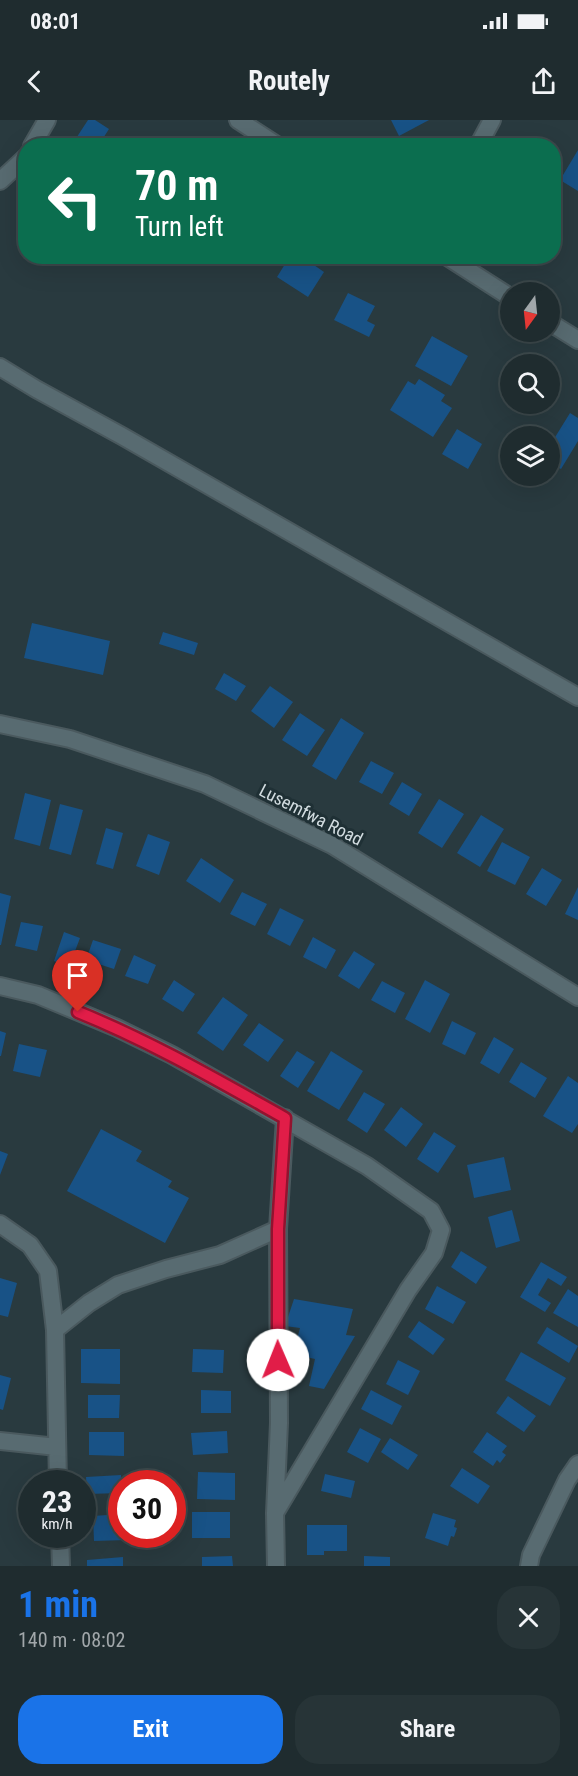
<!DOCTYPE html>
<meta charset="utf-8">
<style>
:root{--surface:#1f2c2f;--page:#273437;--text:#f1f3f6;--muted:#a1a7aa;--line:#3c484b;--accent:#1a73e8}
body{margin:0;font-family:"Roboto Condensed",sans-serif;background:var(--page);color:var(--text);height:100vh;display:flex;flex-direction:column;font-size:22px;white-space:nowrap}
*{box-sizing:border-box;margin:0}
p{font-size:20px;color:var(--muted)}
.icon{flex:none;width:33px;height:33px;fill:none;stroke:currentColor;stroke-width:2;stroke-linecap:round;stroke-linejoin:round}
.map{position:relative;height:1446px;overflow:hidden}
.sheet{display:flex;flex-direction:column;background:var(--surface);flex:1}
.sheet>*{flex:none}
.top-card{position:absolute;left:18px;top:18px;width:543px;height:126px;border-radius:24px;box-shadow:0 6px 24px #0002,0 0 0 2px var(--line);background:#0b6e4f;color:#fff;overflow:hidden}
.needle{width:39px;rotate:195deg}
.controls{position:absolute;left:500px;top:162px;display:grid;gap:12px}
.controls a{display:grid;place-items:center;width:60px;height:60px;border-radius:50%;background:var(--surface);box-shadow:0 6px 24px #0002,0 0 0 2px var(--line);font-size:30px}
.speed{position:absolute;left:18px;top:1350px;display:flex;gap:12px;font-size:30px;font-weight:700;text-align:center}
.speed>*{display:grid;place-content:center;width:78px;height:78px;border-radius:50%;background:var(--surface);box-shadow:0 6px 24px #0002,0 0 0 2px var(--line);line-height:1}
.speed small{font-size:15px;font-weight:400}
.speed .limit{border:9px solid #d22;background:#fff;color:#111}
.pin{position:absolute;display:grid;place-items:center;width:51px;height:51px;color:#fff;margin:-62px -26px;border-radius:50% 50% 50% 0;rotate:-45deg;box-shadow:0 0 6px #0007}
.pin .icon{rotate:45deg}
.me{position:absolute;width:66px;margin:-33px;rotate:359deg;stroke-linejoin:round;filter:drop-shadow(0 0 4px #0008)}
.turn{display:flex;align-items:center;gap:21px;height:126px;padding:0 18px;font-size:27px}
.turn .icon{width:78px;height:78px;stroke-width:2.5}
.turn b{display:block;font-size:42px;line-height:51px}
.round{display:grid;place-items:center;flex:none;width:63px;height:63px;border-radius:24px;background:var(--page)}
.headline{display:flex;align-items:center;justify-content:space-between;height:102px;padding:0 18px}
h1{font-size:36px;font-weight:700;line-height:45px;color:var(--accent)}
.cta{display:flex;gap:12px;margin-top:auto;padding:12px 18px}
.cta a{flex:1;height:69px;border-radius:24px;background:var(--accent);color:#fff;font-size:24px;font-weight:700;line-height:69px;text-align:center}
.cta a+a{background:var(--page);color:var(--text)}
.status{display:flex;justify-content:space-between;align-items:center;height:42px;padding:0 30px;background:var(--surface);direction:ltr}
.status svg{height:16px;fill:currentColor}
header{display:flex;justify-content:space-between;align-items:center;height:78px;padding:0 18px;background:var(--surface);font-size:27px;font-weight:700}
.map>svg:first-child{display:block}
.building{fill:#185286}
.lines{fill:none;stroke-linecap:round;stroke-linejoin:round}
.minor-casing{stroke:#4a595e;stroke-width:20}
.tertiary-casing{stroke:#4a595e;stroke-width:20}
.minor{stroke:#586b71;stroke-width:16}
.tertiary{stroke:#586b71;stroke-width:16}
.route-casing{stroke:#92132f;stroke-width:15}
.route{stroke:#e11d48;stroke-width:10}
.labels{text-anchor:middle;stroke-width:6;stroke-linejoin:round;paint-order:stroke}
.street-label{font-size:18px;fill:#d2dce0;stroke:#1f3035}
</style>
<div class="status"><b>08:01</b><svg viewBox="0 0 49 12"><path d="M0 12V9h3v3zM5 12V6h3v6zM10 12V3h3v9zM15 12V0h3v12zM26 1h20v11H26zM47 4h2v5h-2z"/></svg></div>
<header><svg class="icon" aria-label="back" viewBox="0 0 24 24"><path d="M15 5l-7 7 7 7"/></svg>Routely<svg class="icon" aria-label="share" viewBox="0 0 24 24"><path d="M12 15V3M7 8l5-5 5 5M5 13v7h14v-7"/></svg></header>
<div class="map">
<svg width="578" height="1446" viewBox="0 0 578 1446">
<rect width="100%" height="100%" fill="#293a3f"/>
<path class="building" d="M88,0H95L109,9L98,26H71Z
M391,0H429L399,16Z
M578,30V71L560,60Z
M554,65L561,69L554,81Z
M290,136H301L324,152L308,177L277,157Z
M348,173L375,186L367,201L375,205L369,217L334,200Z
M432,216L468,236L451,266L415,246Z
M419,259L445,275L441,281L452,288L433,317L390,290L408,261L415,265Z
M570,293L578,298V321L561,349L549,342V327Z
M457,309L482,324L468,349L442,334Z
M32,503L110,521L103,555L24,538Z
M163,512L198,523L194,535L159,524Z
M224,553L246,566L236,581L215,569Z
M270,566L293,582L274,608L251,591Z
M300,593L325,610L307,636L282,620Z
M341,598L364,613L336,660L312,646Z
M371,641L394,653L382,674L359,662Z
M402,662L422,674L409,696L389,684Z
M25,673L51,680L40,726L14,719Z
M439,679L464,694L442,728L418,713Z
M60,684L83,690L71,735L49,729Z
M481,695L504,709L480,747L457,733Z
M106,708L123,713L113,749L96,744Z
M148,714L170,722L159,755L136,746Z
M502,722L530,737L515,765L487,751Z
M201,738L234,760L220,783L186,761Z
M542,748L562,760L546,786L526,774Z
M578,767V800L565,794Z
M242,772L267,784L255,806L230,794Z
M0,773L11,776L1,825H0Z
M280,788L304,800L290,826L267,814Z
M21,802L43,806L37,831L15,826Z
M64,812L80,818L69,847L54,841Z
M313,817L336,830L326,849L303,837Z
M93,820L121,829L114,849L86,840Z
M354,831L375,844L359,869L338,856Z
M134,835L156,845L148,864L125,856Z
M174,860L195,874L183,892L162,879Z
M425,860L450,874L430,913L405,899Z
M382,861L405,873L395,893L371,880Z
M223,877L248,895L223,931L197,913Z
M452,901L476,913L465,935L442,924Z
M259,903L284,920L268,942L243,925Z
M0,911L6,913L1,936H0Z
M494,917L514,929L499,954L480,943Z
M19,924L47,930L40,957L13,951Z
M297,931L315,942L298,968L280,956Z
M331,931L363,951L339,990L307,971Z
M521,942L547,958L535,978L509,962Z
M568,956L578,963V1004L572,1013L543,996Z
M364,972L385,984L367,1013L347,1000Z
M401,987L423,1004L406,1027L384,1010Z
M101,1009L142,1031L136,1041L172,1061L168,1067L189,1078L165,1123L67,1071Z
M434,1012L456,1026L438,1053L417,1039Z
M0,1031L8,1034L0,1055Z
M504,1037L511,1070L474,1078L467,1045Z
M512,1090L520,1121L496,1128L488,1097Z
M461,1131L487,1147L476,1164L451,1147Z
M541,1142L567,1157L561,1166L548,1158L538,1175L551,1183L545,1192L520,1177Z
M0,1158L17,1163L8,1197L0,1195Z
M437,1166L466,1182L453,1204L425,1189Z
M568,1169L578,1176V1207L553,1193Z
M294,1179L353,1189L346,1215L355,1216L324,1269L309,1266L315,1239L293,1234L300,1208L285,1206Z
M419,1201L445,1219L433,1235L408,1217Z
M547,1207L578,1226L569,1243L537,1223Z
M81,1229H120V1264L81,1263Z
M193,1229L224,1230L223,1253L192,1252Z
M521,1232L566,1258L550,1286L505,1260Z
M398,1240L420,1251L408,1275L386,1264Z
M0,1255L11,1258L3,1290L0,1289Z
M201,1270L231,1271V1293H201Z
M371,1270L402,1286L392,1305L361,1289Z
M88,1275H120L119,1298H88Z
M508,1276L536,1296L524,1312L496,1293Z
M360,1308L381,1319L368,1343L347,1332Z
M227,1311L228,1333L193,1335L191,1313Z
M89,1312H124V1336L89,1335Z
M487,1312L507,1326L502,1332L506,1335L500,1343L497,1340L493,1346L473,1332Z
M390,1318L418,1335L408,1350L381,1332Z
M462,1348L490,1366L478,1384L450,1366Z
M198,1352L235,1353V1380L197,1379Z
M325,1354L355,1361L351,1378L321,1371Z
M121,1355L122,1373L87,1374L86,1357Z
M192,1392H230V1418H192Z
M433,1393L456,1400L454,1407L457,1408L454,1417L451,1416L448,1426L425,1418Z
M122,1394V1414H127V1420L94,1421L93,1396Z
M307,1405H347V1431H324V1435H307Z
M232,1436L233,1446H202V1437Z
M364,1436L390,1437V1446H364Z
M123,1437V1446H87V1440Z"/>
<g class="lines">
<g class="minor-casing">
<path id="minor" d="M238,0L278,26
M32,26L47,0
M478,26L492,0
M0,61L26,37
M446,136L510,177
M549,202L578,220
M0,247L36,269L122,316L578,577
M0,866L38,875L117,908L172,935L367,1046L431,1091L441,1110L434,1133L408,1170L275,1393
M0,1104L30,1125L48,1151L55,1210L58,1364
M55,1210L89,1183L118,1165L166,1149L220,1135L278,1109
M0,1321L57,1327
M60,1414L61,1446
M276,1446L275,1393L279,1303L278,1109L285,998
M529,1446L531,1435L567,1360L578,1344"/>
</g>
<g class="tertiary-casing">
<path id="tertiary" d="M0,604L70,619L205,664L332,725L578,877"/>
</g>
<use href="#minor" class="minor"/>
<use href="#tertiary" class="tertiary"/>
</g>
<g class="lines">
<g class="route-casing">
<path id="route" d="M78,892C150,921 217,960 285,998L278,1109V1240"/>
</g>
<use href="#route" class="route"/>
</g>
<g class="labels">
<g class="street-label">
<text transform="translate(311 695) rotate(27)" y="6">Lusemfwa Road</text>
</g>
</g>
</svg>
<div class="controls">
<a><svg class="needle" viewBox="-14 -14 28 28"><path d="M0-13l5 13h-10z" fill="#e53935"/><path d="M0 13l5-13h-10z" fill="#a1a7aa"/></svg></a>
<a><svg class="icon" aria-label="search" viewBox="0 0 24 24"><circle cx="10" cy="10" r="6"/><path d="M15 15l6 6"/></svg></a>
<a><svg class="icon" aria-label="layers" viewBox="0 0 24 24"><path d="M12 4l9 5-9 5-9-5zM3 14l9 5 9-5"/></svg></a>
</div>
<div class="speed"><div>23<small>km/h</small></div><div class="limit">30</div></div>
<div class="pin" style="left:78px;top:892px;background:#d93025"><svg class="icon" aria-label="arrive" viewBox="0 0 24 24"><path d="M6 21V4h12l-3 4 3 4H6"/></svg></div>
<svg class="me" style="left:278px;top:1240px" viewBox="-20 -20 40 40"><circle r="19" fill="#fff"/><path d="M0-13L10 11 0 6-10 11z" fill="#e11d48"/></svg>
<div class="top-card">
<div class="turn"><svg class="icon" aria-label="left" viewBox="0 0 24 24"><path d="M17 20v-9H6M10 6l-5 5 5 5"/></svg><div><b>70 m</b>Turn left</div></div>
</div>
</div>
<section class="sheet">
<div class="headline"><div><h1>1 min</h1><p>140 m · 08:02</p></div><a class="round"><svg class="icon" aria-label="close" viewBox="0 0 24 24"><path d="M6 6l12 12M18 6L6 18"/></svg></a></div>
<div class="cta"><a>Exit</a><a>Share</a></div>
</section>
